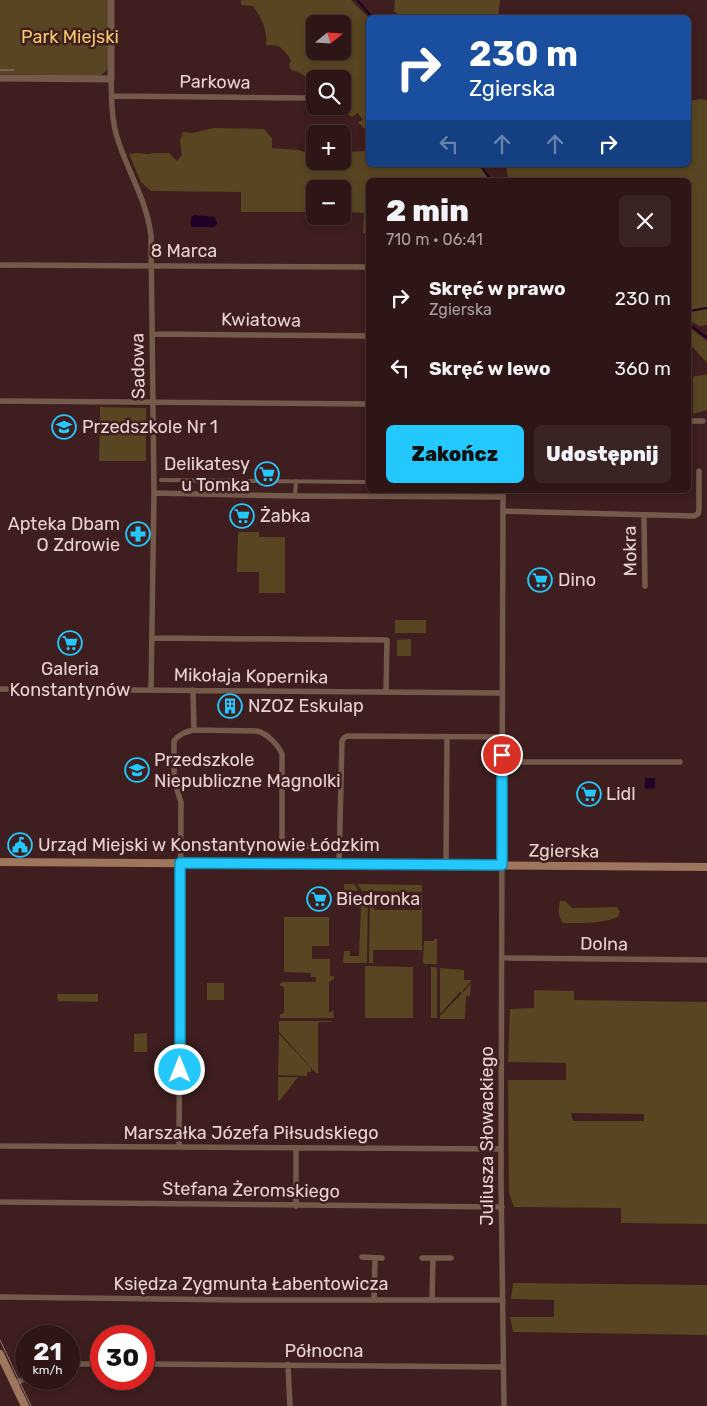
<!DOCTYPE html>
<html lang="pl">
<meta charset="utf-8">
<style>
:root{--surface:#2e1616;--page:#3a2323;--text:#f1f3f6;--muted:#a79fa1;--line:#493535;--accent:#23c9fe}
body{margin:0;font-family:Rubik,sans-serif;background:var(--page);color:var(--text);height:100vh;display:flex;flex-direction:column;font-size:19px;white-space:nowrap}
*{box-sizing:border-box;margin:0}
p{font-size:16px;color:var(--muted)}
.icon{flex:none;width:28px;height:28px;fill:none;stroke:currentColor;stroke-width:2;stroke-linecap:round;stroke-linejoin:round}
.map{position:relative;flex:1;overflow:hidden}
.panel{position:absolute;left:366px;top:178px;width:325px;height:315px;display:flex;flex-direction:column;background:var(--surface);border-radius:8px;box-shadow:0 2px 8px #0003,0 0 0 1px var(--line)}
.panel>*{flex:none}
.hud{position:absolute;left:366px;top:15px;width:325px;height:152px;border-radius:8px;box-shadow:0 2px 8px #0003,0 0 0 1px var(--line);background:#1a4fa0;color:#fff;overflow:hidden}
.needle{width:32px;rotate:72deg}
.controls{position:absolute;left:306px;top:15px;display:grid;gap:10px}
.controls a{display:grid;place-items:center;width:45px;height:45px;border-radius:8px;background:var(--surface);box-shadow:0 2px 8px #0003,0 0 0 1px var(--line);font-size:25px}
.speed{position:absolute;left:15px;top:1325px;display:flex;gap:10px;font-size:25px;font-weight:700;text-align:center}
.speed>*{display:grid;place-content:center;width:65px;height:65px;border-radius:50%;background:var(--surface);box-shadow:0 2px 8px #0003,0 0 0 1px var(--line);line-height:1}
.speed small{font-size:12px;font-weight:400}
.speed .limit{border:8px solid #d22;background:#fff;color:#111}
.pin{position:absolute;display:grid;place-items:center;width:42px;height:42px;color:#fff;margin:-21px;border:2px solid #fff;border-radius:50%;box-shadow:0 1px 5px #0007}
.me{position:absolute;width:55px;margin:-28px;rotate:0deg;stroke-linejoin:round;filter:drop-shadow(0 0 4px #0008)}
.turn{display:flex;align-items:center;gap:18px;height:105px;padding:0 20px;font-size:22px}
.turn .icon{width:65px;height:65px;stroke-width:2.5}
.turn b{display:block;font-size:35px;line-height:42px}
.lanes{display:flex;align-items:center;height:48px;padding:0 20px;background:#0003;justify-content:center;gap:25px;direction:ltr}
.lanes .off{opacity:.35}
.round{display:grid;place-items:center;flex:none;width:52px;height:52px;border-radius:8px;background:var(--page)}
.headline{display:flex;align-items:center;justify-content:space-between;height:85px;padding:0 20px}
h1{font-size:30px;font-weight:800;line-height:38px}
.primary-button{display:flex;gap:10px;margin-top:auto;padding:10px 20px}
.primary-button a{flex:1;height:58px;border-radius:8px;background:var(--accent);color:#111;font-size:20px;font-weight:800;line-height:58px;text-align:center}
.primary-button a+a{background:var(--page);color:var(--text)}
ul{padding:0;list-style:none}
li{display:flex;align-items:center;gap:15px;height:70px;padding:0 20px}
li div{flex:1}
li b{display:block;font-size:19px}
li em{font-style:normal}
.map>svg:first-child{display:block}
.green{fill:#584622;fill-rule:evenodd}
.water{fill:#1f0027}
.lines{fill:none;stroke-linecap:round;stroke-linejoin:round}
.stream{stroke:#1f0027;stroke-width:2}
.pedestrian{stroke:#745a4b;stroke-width:4}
.minor{stroke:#745a4b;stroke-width:5.5}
.tertiary{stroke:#745a4b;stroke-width:7}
.secondary{stroke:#9e765d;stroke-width:8}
.tram{stroke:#977c7b;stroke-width:1}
.route-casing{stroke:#1783a5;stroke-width:12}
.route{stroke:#23c9fe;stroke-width:9}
.labels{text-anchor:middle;stroke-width:5;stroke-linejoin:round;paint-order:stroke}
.park-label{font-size:18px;fill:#f6c96d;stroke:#3e1e1e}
.street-label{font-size:18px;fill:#e7d2d0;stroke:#3e1e1e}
.poi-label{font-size:18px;fill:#e7d2d0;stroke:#3e1e1e;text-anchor:start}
</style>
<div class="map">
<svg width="707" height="1406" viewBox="0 0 707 1406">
<rect width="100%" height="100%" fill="#3e1e1e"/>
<path class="green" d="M0,0H108V64L106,71L100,76L0,74Z
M241,0H351L369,18V133L358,122L363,120L358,113L352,117L344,112L338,106H342V79H315V82L298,72L291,70L289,64L291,61L288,55L279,46L266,45C268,29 261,18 253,6L241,5ZM315,24H342V51H315Z
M395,0H500L498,18L400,17L394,11Z
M701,99L707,100V325L699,326L689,320V180H508L506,165H689V101Z
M214,128L264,129L272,138V148L298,150L311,154H315V161H342L343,152L369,151V165H479L489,180H369V233H363L364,213L343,212L342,189H315V212H241V192L151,191L141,182L129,154L138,153L147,154L153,153H169L177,161L182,155L180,141L183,132L192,133Z
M689,327L707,341V363L689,343Z
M707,374V410L693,414V378L694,376L705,375Z
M100,407L146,408V461H99Z
M238,532H259V537H285V593H259V572H237Z
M395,620H426V633H395Z
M411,639V656H397V640Z
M344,884H354L358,890L357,891H344Z
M357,884L422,885V892L362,891Z
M359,894L368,895L367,962V963H343L344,951H350V956H359L361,907H359Z
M370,894H376V900H374V910H421V901H415V895H422V950H373V963H369Z
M560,901H565L572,908L617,907L620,912L618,917C600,924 583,923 563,923C558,916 558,909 560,901Z
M284,917H329V946H312V959H330V976H334V979L329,982V1013L333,1010L334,1018H280V1014L284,1013V987L280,986V984L282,982H316V977H311V973L284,972Z
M434,939H437V964H425L423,963L424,941H434Z
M365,966L413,967V1018H365Z
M431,967H435L437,969V1018H431Z
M440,968L464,970V980H471V982L463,990V992L471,984L470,996H466L465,1019H440V1016L462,993L460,992L440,1014Z
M207,983H224V1000H207Z
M534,990L574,991V1000L707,1002V1224L621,1223V1208L514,1207L509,1193L508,1080H566V1063L508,1062L510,1009L534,1008ZM571,1113L644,1114V1121H573Z
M57,994H98V1002L58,1001Z
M279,1021H332L331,1022H319L318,1024V1072L321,1073H316L279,1032Z
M147,1033V1052H134V1034Z
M279,1034L311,1068V1072H307V1076L278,1075Z
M278,1077H298L280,1100L278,1101Z
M513,1283L707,1285V1335L513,1332L510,1317H554V1300L511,1299Z"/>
<path class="water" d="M194,215L215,217L217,224L214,227H192L191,225V217Z
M645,778H655V788L645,789Z"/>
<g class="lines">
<path class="stream" d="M357,0L373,18
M480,165L491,180
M689,311L707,308
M689,324L707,338"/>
<path class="pedestrian" d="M161,480L369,482
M295,496L296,481"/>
<path class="minor" d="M111,79C112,99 111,118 117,137C127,171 147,200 151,236L154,493L151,690
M112,96L306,98L315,105
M317,106L322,110
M0,265L369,267
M153,334L369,336
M0,401L369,404
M689,421H703
M503,490L501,1179L504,1406
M154,493L295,496L503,497
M503,511L694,516L698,514L699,510V471
M644,515L645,586
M152,638L387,640L386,692
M0,689L502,693
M194,730L257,731C267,733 278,745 282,754V846H339
M502,767L507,764L517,762H680
M339,864L342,741L344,738L347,736L502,737
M446,865L447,737
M502,958L707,960
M0,1146L501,1149
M179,1147L181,802L174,781V741C179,734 185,732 194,730L193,690
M296,1148V1206
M0,1202L502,1207
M362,1257L382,1258
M422,1258H451
M0,1297L241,1300H503
M374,1300L375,1258
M432,1300L433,1258
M69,1364H101
M144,1364L503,1367
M288,1365L290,1406
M14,1384L26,1378"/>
<path class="tertiary" d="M0,78L111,79V0"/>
<path class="secondary" d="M0,862L707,867
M0,1354L25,1406"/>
<path class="tram" d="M0,70H14
M0,1340L31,1406"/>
</g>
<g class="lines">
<g class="route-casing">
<path id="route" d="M180,1070V863L502,865V755"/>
</g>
<use href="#route" class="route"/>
</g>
<defs>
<g id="school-ring" transform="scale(1.25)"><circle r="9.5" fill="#3e1e1e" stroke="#23c9fe" stroke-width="1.5"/><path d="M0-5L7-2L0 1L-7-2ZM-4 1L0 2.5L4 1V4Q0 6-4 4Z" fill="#23c9fe"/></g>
<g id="supermarket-ring" transform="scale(1.25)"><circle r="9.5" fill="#3e1e1e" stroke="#23c9fe" stroke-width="1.5"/><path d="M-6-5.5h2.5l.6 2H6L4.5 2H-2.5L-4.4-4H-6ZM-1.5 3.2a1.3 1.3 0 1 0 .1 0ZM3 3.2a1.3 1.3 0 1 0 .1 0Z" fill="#23c9fe"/></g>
<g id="pharmacy-ring" transform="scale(1.25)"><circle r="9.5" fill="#3e1e1e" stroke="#23c9fe" stroke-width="1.5"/><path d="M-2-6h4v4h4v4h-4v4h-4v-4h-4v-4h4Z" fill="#23c9fe"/></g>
<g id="building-ring" transform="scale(1.25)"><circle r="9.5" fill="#3e1e1e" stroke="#23c9fe" stroke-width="1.5"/><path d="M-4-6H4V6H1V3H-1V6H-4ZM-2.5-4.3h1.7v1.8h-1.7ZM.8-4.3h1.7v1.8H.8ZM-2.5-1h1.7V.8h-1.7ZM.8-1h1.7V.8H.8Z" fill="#23c9fe"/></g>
<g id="civic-ring" transform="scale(1.25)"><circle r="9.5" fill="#3e1e1e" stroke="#23c9fe" stroke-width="1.5"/><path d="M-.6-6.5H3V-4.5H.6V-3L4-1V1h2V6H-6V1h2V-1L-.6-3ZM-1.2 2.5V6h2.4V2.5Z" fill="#23c9fe"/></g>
</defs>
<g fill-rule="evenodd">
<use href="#school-ring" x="64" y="427"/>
<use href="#supermarket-ring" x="267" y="474"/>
<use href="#supermarket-ring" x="242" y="516"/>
<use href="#pharmacy-ring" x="138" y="534"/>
<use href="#supermarket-ring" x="540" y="580"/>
<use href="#supermarket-ring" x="70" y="643"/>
<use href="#building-ring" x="230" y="706"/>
<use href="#school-ring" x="137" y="770"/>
<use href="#supermarket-ring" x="589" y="794"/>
<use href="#civic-ring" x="20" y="845"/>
<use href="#supermarket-ring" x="319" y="899"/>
</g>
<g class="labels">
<g class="park-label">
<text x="70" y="43">Park Miejski</text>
</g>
<g class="street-label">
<text transform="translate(215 82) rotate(1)" y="6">Parkowa</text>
<text x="184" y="257">8 Marca</text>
<text transform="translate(261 320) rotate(1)" y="6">Kwiatowa</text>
<text transform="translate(138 366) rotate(-91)" y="6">Sadowa</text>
<text transform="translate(630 551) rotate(-91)" y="6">Mokra</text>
<text transform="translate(251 676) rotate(1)" y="6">Mikołaja Kopernika</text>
<text transform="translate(564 851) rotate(1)" y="6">Zgierska</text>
<text transform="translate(604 944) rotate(1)" y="6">Dolna</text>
<text x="251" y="1139">Marszałka Józefa Piłsudskiego</text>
<text transform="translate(487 1136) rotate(-90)" y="6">Juliusza Słowackiego</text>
<text transform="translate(251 1190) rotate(1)" y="6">Stefana Żeromskiego</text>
<text x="251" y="1290">Księdza Zygmunta Łabentowicza</text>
<text x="324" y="1357">Północna</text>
</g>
<g class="poi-label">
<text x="82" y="433">Przedszkole Nr 1</text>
<text x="250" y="470" text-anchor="end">Delikatesy<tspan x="250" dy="21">u Tomka</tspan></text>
<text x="260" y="522">Żabka</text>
<text x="120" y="530" text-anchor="end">Apteka Dbam<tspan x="120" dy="21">O Zdrowie</tspan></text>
<text x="558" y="586">Dino</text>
<text x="70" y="675" text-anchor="middle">Galeria<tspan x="70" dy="21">Konstantynów</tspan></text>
<text x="248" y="712">NZOZ Eskulap</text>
<text x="154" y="766">Przedszkole<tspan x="154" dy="21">Niepubliczne Magnolki</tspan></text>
<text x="606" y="800">Lidl</text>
<text x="38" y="851">Urząd Miejski w Konstantynowie Łódzkim</text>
<text x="336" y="905">Biedronka</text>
</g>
</g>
</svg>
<div class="controls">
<a><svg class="needle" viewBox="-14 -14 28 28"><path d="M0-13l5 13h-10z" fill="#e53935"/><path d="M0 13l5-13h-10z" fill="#a79fa1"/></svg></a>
<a><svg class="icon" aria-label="search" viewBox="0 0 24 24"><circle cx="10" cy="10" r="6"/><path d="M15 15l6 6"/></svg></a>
<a>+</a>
<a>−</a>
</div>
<div class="speed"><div>21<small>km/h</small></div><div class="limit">30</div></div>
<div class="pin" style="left:502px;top:755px;background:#d93025"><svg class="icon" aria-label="arrive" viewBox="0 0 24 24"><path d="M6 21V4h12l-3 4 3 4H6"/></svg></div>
<svg class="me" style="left:180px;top:1070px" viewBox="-20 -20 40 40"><circle r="17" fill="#23c9fe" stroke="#fff" stroke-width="3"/><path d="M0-11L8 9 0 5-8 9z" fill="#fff"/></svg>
<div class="hud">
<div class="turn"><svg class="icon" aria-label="right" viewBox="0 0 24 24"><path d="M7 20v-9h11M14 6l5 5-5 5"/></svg><div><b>230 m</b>Zgierska</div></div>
<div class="lanes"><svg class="icon off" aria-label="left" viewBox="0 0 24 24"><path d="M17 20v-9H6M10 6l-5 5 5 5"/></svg><svg class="icon off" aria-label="ahead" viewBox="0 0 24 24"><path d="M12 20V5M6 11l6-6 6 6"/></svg><svg class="icon off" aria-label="ahead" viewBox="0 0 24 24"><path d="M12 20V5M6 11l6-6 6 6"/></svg><svg class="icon" aria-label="right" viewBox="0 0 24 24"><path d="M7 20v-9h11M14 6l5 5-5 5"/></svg></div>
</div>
<section class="panel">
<div class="headline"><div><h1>2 min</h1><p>710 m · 06:41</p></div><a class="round"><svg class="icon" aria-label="close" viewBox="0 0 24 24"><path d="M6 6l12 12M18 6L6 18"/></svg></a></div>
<ul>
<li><svg class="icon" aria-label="right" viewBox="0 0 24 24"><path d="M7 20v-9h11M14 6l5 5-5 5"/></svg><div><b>Skręć w prawo</b><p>Zgierska</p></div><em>230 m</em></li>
<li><svg class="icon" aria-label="left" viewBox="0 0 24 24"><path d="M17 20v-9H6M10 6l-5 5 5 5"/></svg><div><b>Skręć w lewo</b></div><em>360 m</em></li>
</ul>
<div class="primary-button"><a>Zakończ</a><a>Udostępnij</a></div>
</section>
</div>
